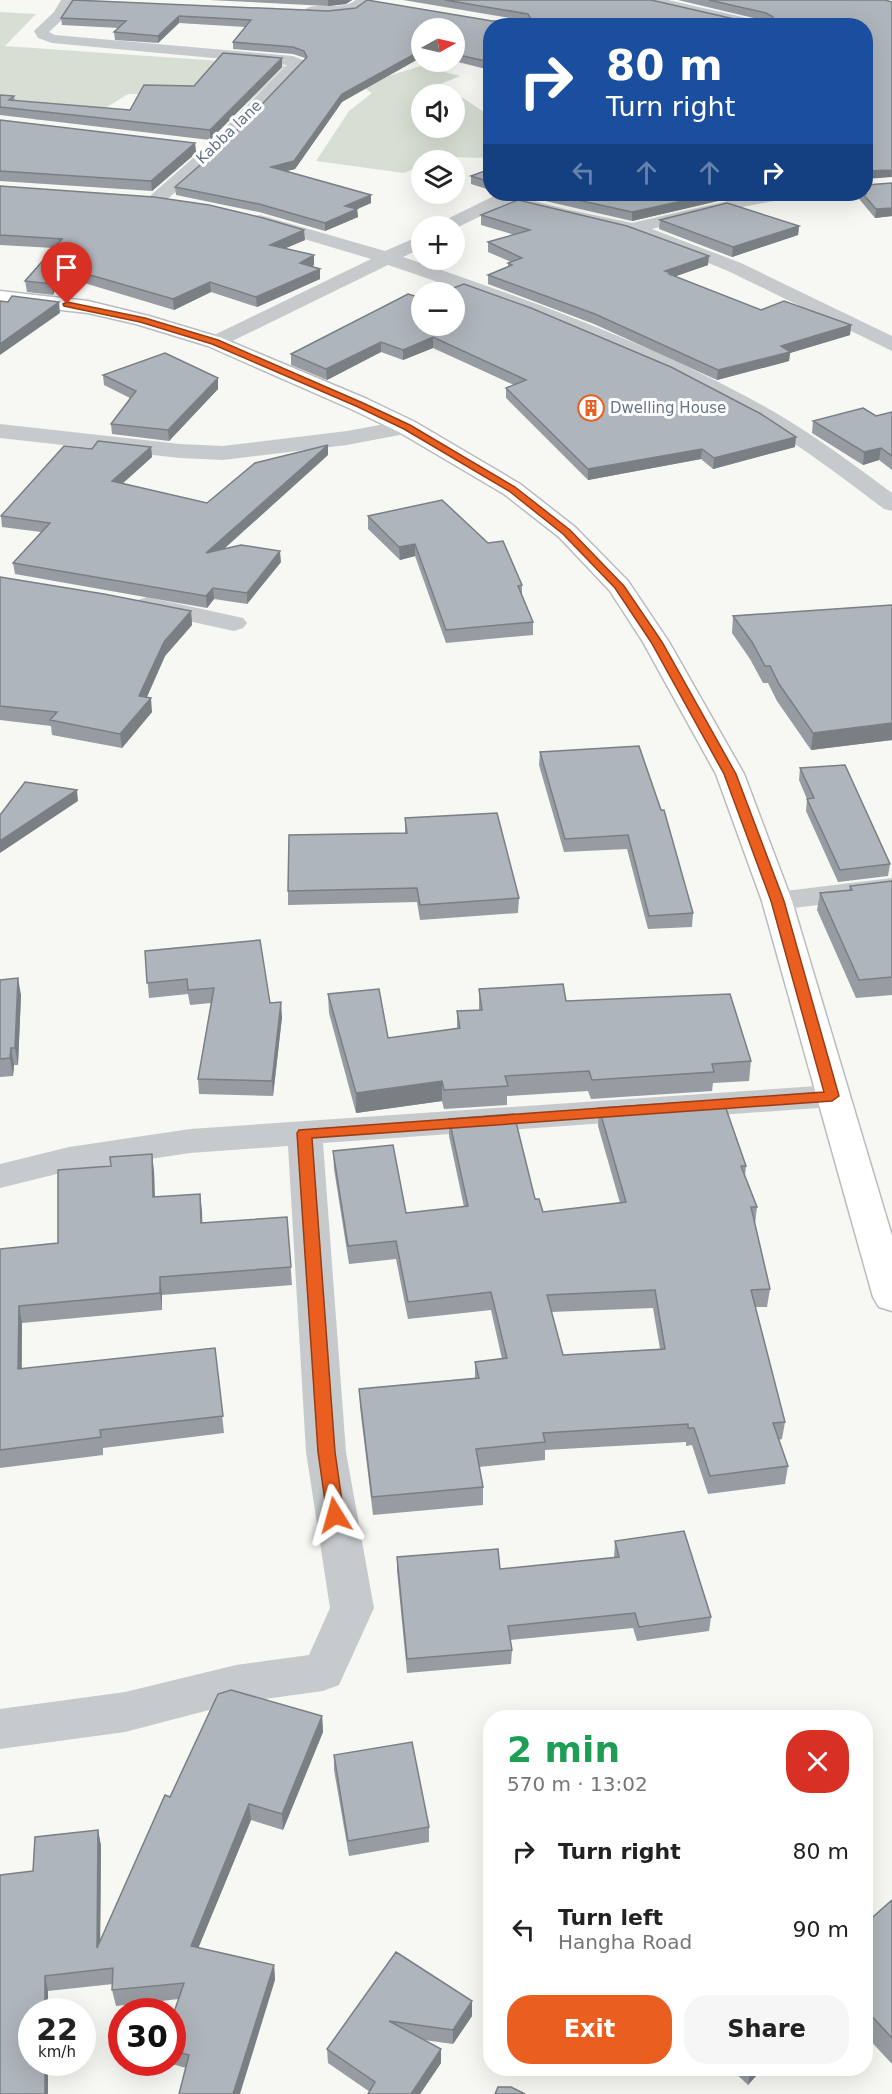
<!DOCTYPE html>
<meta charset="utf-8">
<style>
:root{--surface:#fff;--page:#f6f6f6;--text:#222;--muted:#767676;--accent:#ea5e20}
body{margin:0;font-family:"DejaVu Sans",sans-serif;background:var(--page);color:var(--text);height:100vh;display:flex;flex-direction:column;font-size:22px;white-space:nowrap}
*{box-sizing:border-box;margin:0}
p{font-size:20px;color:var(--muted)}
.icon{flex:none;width:33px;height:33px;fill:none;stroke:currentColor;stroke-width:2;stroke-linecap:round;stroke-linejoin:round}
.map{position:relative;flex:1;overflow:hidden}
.side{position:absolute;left:483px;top:1710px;width:390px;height:366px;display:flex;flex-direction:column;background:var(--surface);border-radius:24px;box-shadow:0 6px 24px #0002}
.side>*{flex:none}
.hud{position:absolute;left:483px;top:18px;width:390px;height:183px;border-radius:24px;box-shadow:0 6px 24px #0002;background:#1a4fa0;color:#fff;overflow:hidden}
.needle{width:39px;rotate:82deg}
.fabs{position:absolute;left:411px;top:18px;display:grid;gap:12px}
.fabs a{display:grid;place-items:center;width:54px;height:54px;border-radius:50%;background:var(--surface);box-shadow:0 6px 24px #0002;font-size:30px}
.speed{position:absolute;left:18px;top:1998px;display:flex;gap:12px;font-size:30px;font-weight:700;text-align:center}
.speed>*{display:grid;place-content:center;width:78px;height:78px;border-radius:50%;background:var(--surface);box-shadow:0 6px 24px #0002;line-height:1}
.speed small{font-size:15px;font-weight:400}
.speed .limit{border:9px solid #d22;background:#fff;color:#111}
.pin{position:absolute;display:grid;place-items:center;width:51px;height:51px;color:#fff;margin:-62px -26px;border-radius:50% 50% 50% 0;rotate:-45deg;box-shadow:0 0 6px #0007}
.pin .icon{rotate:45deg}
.me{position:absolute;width:66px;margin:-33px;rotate:352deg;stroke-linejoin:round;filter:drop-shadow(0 0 4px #0008)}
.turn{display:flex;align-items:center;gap:21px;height:126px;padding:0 24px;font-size:27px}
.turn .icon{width:78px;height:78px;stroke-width:2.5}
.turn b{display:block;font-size:42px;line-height:51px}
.lanes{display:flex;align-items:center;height:57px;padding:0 24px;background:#0003;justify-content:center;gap:30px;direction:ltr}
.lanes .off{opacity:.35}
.round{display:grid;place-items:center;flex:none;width:63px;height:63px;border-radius:24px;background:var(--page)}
.overview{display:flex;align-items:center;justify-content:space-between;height:102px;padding:0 24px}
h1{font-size:36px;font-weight:600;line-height:45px;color:#1e9e55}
.action{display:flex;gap:12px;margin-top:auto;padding:12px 24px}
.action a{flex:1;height:69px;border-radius:24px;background:var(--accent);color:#fff;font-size:24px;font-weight:600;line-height:69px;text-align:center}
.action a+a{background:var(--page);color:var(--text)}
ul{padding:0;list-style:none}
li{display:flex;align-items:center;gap:18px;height:78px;padding:0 24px}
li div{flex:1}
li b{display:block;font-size:22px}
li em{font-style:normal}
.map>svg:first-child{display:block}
.green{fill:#d7dfd4}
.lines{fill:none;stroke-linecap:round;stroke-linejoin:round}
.highway-casing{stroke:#b9bcbf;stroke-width:3}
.street{fill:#c7cacd;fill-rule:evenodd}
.highway{fill:#fff;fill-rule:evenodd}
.wall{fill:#969ca2;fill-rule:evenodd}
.shaded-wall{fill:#7a7f84}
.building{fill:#afb5bc;stroke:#7a7f84;stroke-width:1.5;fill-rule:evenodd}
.route{fill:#ea5e20;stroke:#983d15;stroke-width:1.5}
.labels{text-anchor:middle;stroke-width:6;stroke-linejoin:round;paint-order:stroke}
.far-street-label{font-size:15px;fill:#657586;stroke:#fff}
.far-poi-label{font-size:15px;fill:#657586;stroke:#fff;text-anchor:start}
</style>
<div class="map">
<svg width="892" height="2094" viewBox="0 0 892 2094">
<rect width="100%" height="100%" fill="#f7f7f3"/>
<path class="green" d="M0,12L36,14L5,46L290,66L242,108L186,103L183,94H128L86,120H34L48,109L0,101Z
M421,66L460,76L431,88L452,94H422V128H454L455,95C470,99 476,110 490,114V157C474,159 461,156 446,158C438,158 430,160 422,160L421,166L404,173L316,161L349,111L372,93L359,85Z"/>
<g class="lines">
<g class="highway-casing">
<path id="highway" d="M0,291L88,301L149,316L222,338L367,399L415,422L520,484L575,527L628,581L669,642L744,774L792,901L892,1236V1311L879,1307L873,1297L762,901L716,774L643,642L610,591L559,537L504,494L399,432L351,409L208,346L136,324L88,313L0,303Z"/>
</g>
<path class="street" d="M61,0H75L65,17L49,32L55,35L293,56L303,60L306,63L221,152L163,203H151L148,199L151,195L209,144L287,65L52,43L38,38L34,31L54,12Z
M356,0H372L356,13L351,14L310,15L303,11C314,0 339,12 356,0Z
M642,0H668L764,22L771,26H743L644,3Z
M498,194H507L565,209L632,223L758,194H791L789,198L722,211L652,229L741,263L892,336V351L728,271L669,247L627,233L506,204L454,229V226H438L441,222Z
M260,215L385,251L422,235V248L403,257C530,300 660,346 776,413C817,437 854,465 892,493V511L884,509C844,479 804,448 761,423C645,354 515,308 388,265L222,346H208L205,342L208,338L371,259L254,224L251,220L254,216Z
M407,420L415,422L418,427L415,432L347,445L223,460L180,458L0,438V424L180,444L223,446L347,431Z
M147,597L243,618L247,623L243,628L234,631L138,610L134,605L138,600Z
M892,878V896L777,910L766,907L762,901L766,895L777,892Z
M832,1085L844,1088L849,1096L844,1104L832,1107L323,1143L346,1452L374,1608L339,1685L323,1691L236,1703L125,1732L0,1749V1709L125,1692L236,1665L309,1655L330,1608L306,1452L288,1146L190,1153L69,1171L0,1188V1164L69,1147L190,1129Z"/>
<use href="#highway" class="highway"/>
</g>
<path class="wall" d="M73,0L492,21H527L403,0H651L743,21H766L678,0H885L866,26H490V70L454,61V28L342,102L295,169L286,171L371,195V203L357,209L358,217L325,231L259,212L176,195L175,187L222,146L305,60V58L293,54L233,49V42L245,27L179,23L158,43L115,40L114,32L119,28L62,25L61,18Z
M209,0H352L346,4L328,6Z
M282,58V67L210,140L0,115V95L14,96L15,101L130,110L194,86Z
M0,120L195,143L196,153L152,191L0,181Z
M490,169V190L471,184V176Z
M892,183V216L875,218L855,194H866Z
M0,186L305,240L285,248L314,265L312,266L320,279L257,307L211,292L174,310L61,276L53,295L27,292L25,281L54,248L0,245Z
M515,194H744L735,197L632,221Z
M481,215L708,265L675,276L761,310L851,325L850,335L790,353L789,361L717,380L594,324L488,284V275L508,267V263L511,262L488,252V242L515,235L481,225Z
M660,220L799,226L798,235L732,257L659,229Z
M408,294L795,447L713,469L701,459L588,480L506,398V388L514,385L433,348L403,360L381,352L327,380L291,365V354Z
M103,375L218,389L169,441L112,434L111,424L130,398L104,385Z
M892,412V470L879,460L863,465L812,433L813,421L876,416Z
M151,447L152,457L122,484L207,503L328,455L224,549L281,562L247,604L214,599L207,608L15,574L13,563L41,532L2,527L1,516L92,449Z
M368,516L488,543L522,585V595L533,622V635L446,643L415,556L400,560L368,529Z
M0,577L191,611L192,625L165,656L147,697L152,712L122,748L52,735L51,726L0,720Z
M892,605V740L811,750L777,701L768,683H763L750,659L732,633L733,616Z
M540,752L661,810L693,913L692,927L648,929L627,849L564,852L539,765Z
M800,768L890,864L888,876L838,882L806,811L807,799L799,780Z
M405,818L519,898L518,913L420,920L417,902L288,905V891L405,833Z
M892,881V995L856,998L817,910L820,893L849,891L850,886Z
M145,951L270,1003L282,1017L273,1096L199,1094L198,1079L211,1003L190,1005L188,994L149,998Z
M0,980L21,995L18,1065H14L13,1076L0,1077Z
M479,989L566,1001L751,1061L749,1081L713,1083L712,1091L591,1099L588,1091L507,1096V1105L444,1109L442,1101L356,1113L329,1013L328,994L388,1038L457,1029V1011L479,1010Z
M599,1108L746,1166L745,1176L757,1207L755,1224L770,1289L767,1307H755L785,1422L782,1439L779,1440L788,1466L785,1484L708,1494L692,1445L686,1446V1442L545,1450V1460L479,1467L483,1487V1505L373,1515L360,1407L359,1389L475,1378V1362L502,1359L491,1310L408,1319L396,1259L349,1264L334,1169L333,1151L406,1213L464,1207L449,1136V1119L535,1199L543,1212L620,1203L598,1126ZM653,1308L660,1349L563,1355L551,1312Z
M154,1171L155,1197L200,1194L202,1223L287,1217L292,1285L162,1295V1310L22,1323V1369L215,1348L224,1433L103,1448V1455L0,1468V1249L58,1243Z
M615,1541L711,1617L709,1631L637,1641L633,1628L510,1640L512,1650L511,1664L407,1673L397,1571V1557L500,1569L614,1558Z
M322,1716L323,1732L283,1830L251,1820L198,1948L274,1965L275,1980L186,2068L165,2062H172V2018L179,1999L116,2006L112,1990L113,1984L48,1991L32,2062H48V2094H0L33,1871L98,1830L101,1846L100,1940L170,1797Z
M334,1755L429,1827V1842L349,1856L334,1770Z
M892,1900V2064L866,2036V1923Z
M396,1952L472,2016L453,2044L424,2040L441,2063L420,2094H368L370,2092L328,2063L327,2049Z
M730,2068H763L748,2085Z"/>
<path class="shaded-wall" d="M328,0H352L346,4L328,6Z
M179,16V23L158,43V36Z
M422,50V57L342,102L295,169L271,175V167L342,94Z
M282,58V67L210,140V130Z
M195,143L196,153L152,191L151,181Z
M892,170V177L866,179V171Z
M715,194H744L735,197L632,221V212Z
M371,195V203L346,214L345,206Z
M892,208V216L875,218L876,209Z
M357,209L358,217L325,231V223Z
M799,226L798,235L732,257L733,247Z
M304,230L305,240L270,255V245Z
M314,255V265L300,273V263Z
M709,256L708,265L671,278L665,271Z
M59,266L61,276L53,295L52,284Z
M320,269V279L257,307L256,297Z
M210,282L211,292L174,310L173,299Z
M59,302L60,313L0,355V344Z
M851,325L850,335L790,353L789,361L717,380L718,370L781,346Z
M433,337V348L403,360V350Z
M381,342V352L327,380L326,369Z
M218,378V389L169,441L168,430Z
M796,437L795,447L713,469L714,458Z
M328,445V455L207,564L206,553Z
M151,447L152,457L113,492L112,481Z
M881,448L879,460L863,465L864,452Z
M702,449L701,459L588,480V469Z
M415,544V556L400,560L399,547Z
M280,551L281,562L247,604V593Z
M213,588L214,599L207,608L206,596Z
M191,611L192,625L165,656L141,710L151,698L152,712L122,748L120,734L164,642Z
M892,723V740L811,750L813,733Z
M77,790L78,801L0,853V841Z
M18,978L21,995L18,1065L15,1048Z
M281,1002L282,1017L273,1096L272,1081Z
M11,1048L14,1065L13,1076L10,1058Z
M442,1081V1101L356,1113V1093Z
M152,1154L154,1171L155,1214L153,1197Z
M200,1194L202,1211L203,1241L201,1223Z
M160,1277L162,1295V1310L160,1293Z
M19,1306L22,1323L21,1387L18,1369Z
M322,1716L323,1732L283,1830L282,1814Z
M249,1804L251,1820L193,1961L191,1946Z
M98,1830L101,1846L100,1963L97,1948Z
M274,1965L275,1980L240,2094H233Z
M45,1976L48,1991V2012H45Z
M472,2001V2016L453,2044V2030Z
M441,2049V2063L420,2094H411Z
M45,2062H48V2094H45Z
M753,2068H763L748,2085L750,2071Z"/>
<path class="building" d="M73,0L328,11L356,8L367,0L492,21H529L531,19L528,14L445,0H651L743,21L773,20V17L766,13L709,0H885L892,2V170L866,171V26H490V62L454,54V28H422V50L342,94L294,161L271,167L371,195L345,206L357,209L325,223L259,204L175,187L222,146L307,57L304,51L293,47L233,42L251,20L179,16L158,36L114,32L126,21L61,18Z
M223,53L282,58L210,130L0,107V95L14,96L9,100L130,110L144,85L194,86Z
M0,120L195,143L151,181L0,171Z
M490,169V182L471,176Z
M892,183V208L876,209L863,194H866V185Z
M0,186L154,197L209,205L263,218L304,230L270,245L314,255L300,263L320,269L256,297L210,282L173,299L59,266L52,284L25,281L62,239L0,235Z
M550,194H715L632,212Z
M518,200L627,226L709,256L665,271L671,273L669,274L761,310L784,301L851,325L781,346L790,352L718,370L595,314L488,275L512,265L508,263L522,258L488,242L530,230L481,215Z
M727,203L799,226L733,247L660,220Z
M464,284L531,308L671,367L761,414L796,437L714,458L702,449L588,469L506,388L526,380L433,337L403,350L381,342L326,369L291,354L408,294L422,298V326H454V292H442Z
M12,296L59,302L0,344V301L8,302Z
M165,353L218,378L168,430L111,424L136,391L103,375Z
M863,408L876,416L892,412V456L881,448L864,452L813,421Z
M98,441L151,447L112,481L207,503L255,463L328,445L206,553L241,545L280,551L247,593L213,588L206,596L13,563L50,523L1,516L64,446L92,449Z
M442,500L488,543L503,541L522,585L518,586L533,622L446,630L415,544L399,547L368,516Z
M0,577L104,594L191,611L164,642L139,696L151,698L120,734L50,720L57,712L0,706Z
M892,605V723L813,733L779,684L770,666H765L752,642L733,616Z
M639,746L661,810H664L693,913L649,916L628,835L565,839L540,752Z
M845,765L890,864L840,870L807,799L814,798L800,768Z
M25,782L77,790L0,841V815Z
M497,813L519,898L420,905L417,888L288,891L289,835L407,833L405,818Z
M892,881V977L859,980L820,893L852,890L850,886Z
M260,940L270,1003L281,1002L272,1081L198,1079L214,988L188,990L187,979L147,983L145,951Z
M18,978L15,1048H11L10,1058L0,1059V980Z
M563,984L566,1001L730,994L751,1061L712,1064L714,1072L592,1080L589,1071L505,1076L508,1086L444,1090L442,1081L356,1093L328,994L379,989L388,1038L460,1028L457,1011L482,1010L479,989Z
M723,1100L746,1166H741L757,1207H751L770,1289L751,1290L785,1422L773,1423L788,1466L710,1476L694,1428H688V1424L543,1433L545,1442L476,1449L483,1487L372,1497L359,1389L479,1378L475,1362L507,1358L491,1292L408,1302L396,1241L348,1246L333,1151L393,1145L406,1213L468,1206L449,1119L514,1114L535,1199H539L543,1212L626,1202L599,1108ZM655,1290L665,1349L563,1355L547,1295Z
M152,1154L153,1197L200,1194L201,1223L287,1217L291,1267L160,1277V1293L19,1306L18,1369L215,1348L223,1416L100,1430L101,1437L0,1450V1249L58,1243V1170L111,1166L110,1157Z
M684,1531L711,1617L639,1627L635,1613L508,1626L512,1650L407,1659L397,1557L498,1549L500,1569L619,1557L615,1541Z
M231,1690L322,1716L282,1814L249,1804L191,1946L274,1965L233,2094H179L189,2055L172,2051V2018L184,1983L112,1990L113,1968L45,1976V2012H32V2062H45V2094H0V1875L33,1871L35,1837L98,1830L97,1948L165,1795L170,1797L218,1694Z
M412,1742L429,1827L348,1841L334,1755Z
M892,1900V2038L866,2010V1923Z
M396,1952L472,2001L453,2030L389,2021L441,2049L411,2094H368L375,2082L327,2049Z
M498,2087H511L525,2094H495Z"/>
<path class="route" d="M67,302L145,318L218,340L363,403L410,425L515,487L570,530L624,586L662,642L736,774L784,901L839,1096L832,1101L312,1138L335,1452L344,1515L341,1520L335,1522L329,1520L327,1515L318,1452L297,1133L299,1130L824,1092L771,901L724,774L651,642L615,588L563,534L509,491L404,429L356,406L212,344L140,322L64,306L63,304Z"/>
<defs>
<g id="building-ring" transform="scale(1.35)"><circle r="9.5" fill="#fff" stroke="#ea5e20" stroke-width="1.5"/><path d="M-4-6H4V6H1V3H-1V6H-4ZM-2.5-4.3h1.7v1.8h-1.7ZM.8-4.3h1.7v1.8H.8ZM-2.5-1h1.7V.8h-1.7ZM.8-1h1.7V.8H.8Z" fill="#ea5e20"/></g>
</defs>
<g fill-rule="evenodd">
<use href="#building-ring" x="591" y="408"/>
</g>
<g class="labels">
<g class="far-street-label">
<text transform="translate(229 132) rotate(-44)" y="5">Kabba lane</text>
</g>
<g class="far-poi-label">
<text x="610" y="413">Dwelling House</text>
</g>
</g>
</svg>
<div class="fabs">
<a><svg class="needle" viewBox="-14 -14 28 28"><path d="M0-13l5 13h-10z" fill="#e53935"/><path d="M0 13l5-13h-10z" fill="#767676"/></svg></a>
<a><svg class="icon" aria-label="sound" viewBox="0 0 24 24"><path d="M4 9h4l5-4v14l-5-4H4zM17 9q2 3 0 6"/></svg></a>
<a><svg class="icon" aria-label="layers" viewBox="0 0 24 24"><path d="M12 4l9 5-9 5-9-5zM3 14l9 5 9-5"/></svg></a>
<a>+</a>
<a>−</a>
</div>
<div class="speed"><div>22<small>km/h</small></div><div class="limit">30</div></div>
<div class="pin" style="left:67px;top:304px;background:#d93025"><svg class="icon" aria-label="arrive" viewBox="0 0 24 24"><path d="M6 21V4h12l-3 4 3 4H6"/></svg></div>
<svg class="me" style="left:335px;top:1515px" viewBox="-20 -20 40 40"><path d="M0-17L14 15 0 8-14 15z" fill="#ea5e20" stroke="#fff" stroke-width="4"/></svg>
<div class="hud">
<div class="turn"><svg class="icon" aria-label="right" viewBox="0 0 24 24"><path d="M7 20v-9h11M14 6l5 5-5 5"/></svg><div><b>80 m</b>Turn right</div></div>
<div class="lanes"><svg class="icon off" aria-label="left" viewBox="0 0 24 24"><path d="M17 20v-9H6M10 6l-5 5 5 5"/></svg><svg class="icon off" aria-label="ahead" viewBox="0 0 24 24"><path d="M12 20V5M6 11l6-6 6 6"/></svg><svg class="icon off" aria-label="ahead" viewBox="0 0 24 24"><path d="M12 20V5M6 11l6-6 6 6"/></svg><svg class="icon" aria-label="right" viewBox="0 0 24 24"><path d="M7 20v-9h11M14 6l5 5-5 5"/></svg></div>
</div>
<section class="side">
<div class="overview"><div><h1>2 min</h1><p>570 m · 13:02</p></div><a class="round" style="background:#d93025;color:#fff"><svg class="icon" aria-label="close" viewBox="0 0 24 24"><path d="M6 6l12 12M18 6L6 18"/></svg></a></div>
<ul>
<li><svg class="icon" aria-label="right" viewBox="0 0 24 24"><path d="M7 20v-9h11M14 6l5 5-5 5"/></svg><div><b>Turn right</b></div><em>80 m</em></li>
<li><svg class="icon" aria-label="left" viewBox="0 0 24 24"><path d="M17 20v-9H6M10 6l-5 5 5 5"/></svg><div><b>Turn left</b><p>Hangha Road</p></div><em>90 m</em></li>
</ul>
<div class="action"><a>Exit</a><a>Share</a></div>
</section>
</div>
